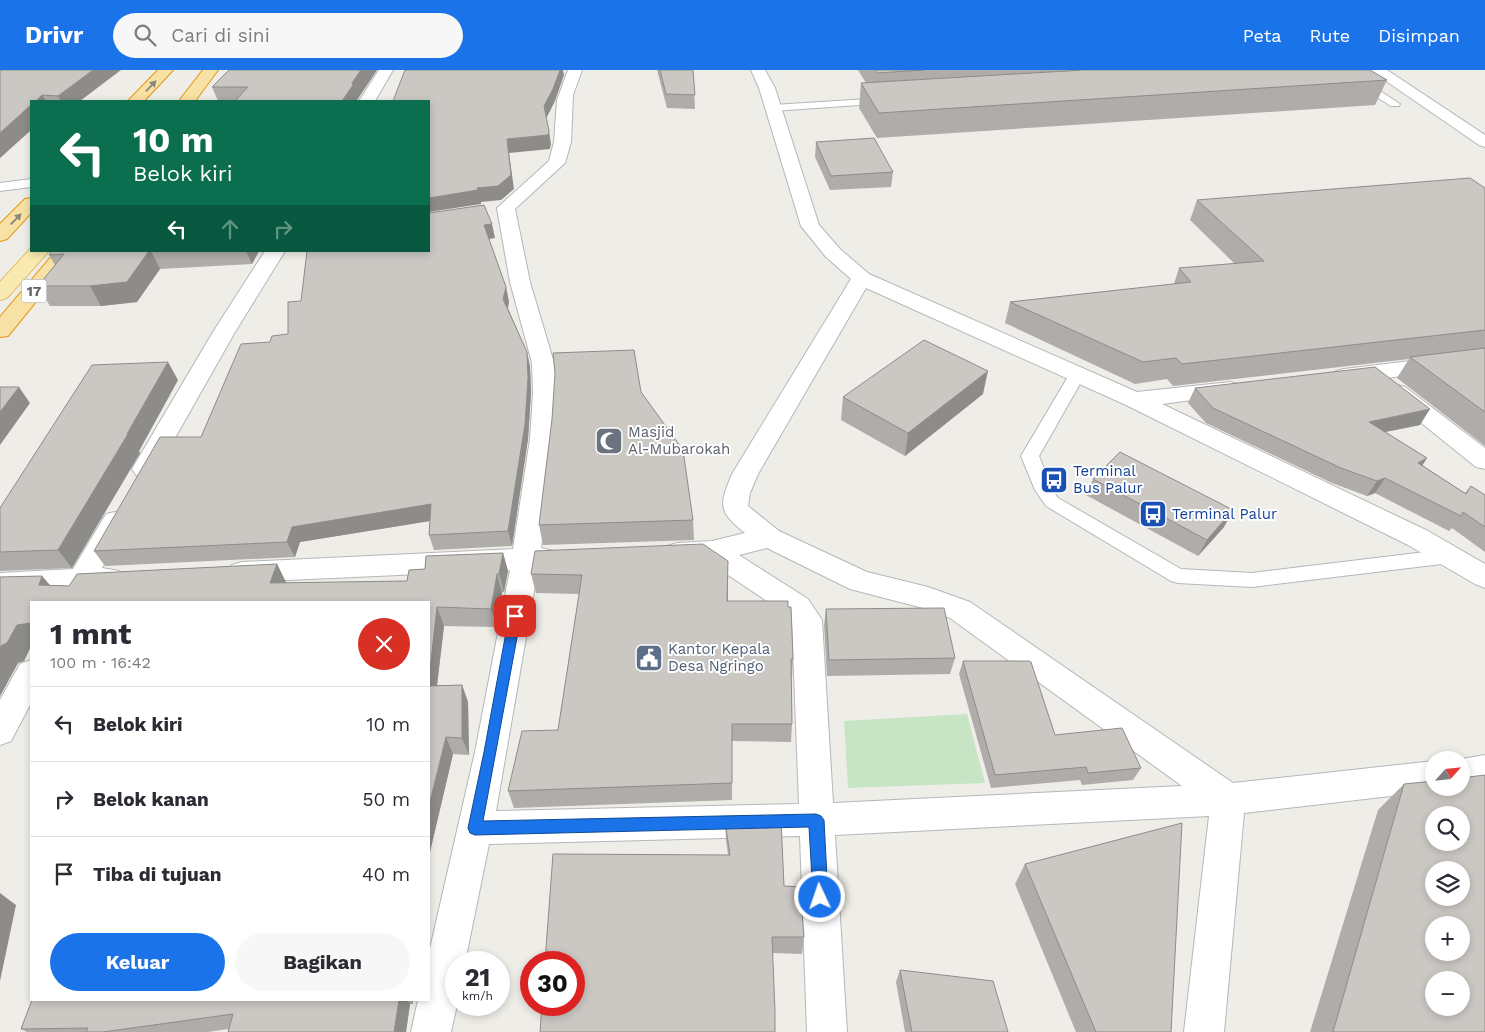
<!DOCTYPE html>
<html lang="id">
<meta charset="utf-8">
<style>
:root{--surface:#fff;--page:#f7f7f7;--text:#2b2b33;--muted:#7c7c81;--line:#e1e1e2;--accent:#1a73e8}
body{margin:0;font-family:"Work Sans",sans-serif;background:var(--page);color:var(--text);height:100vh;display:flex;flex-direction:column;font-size:19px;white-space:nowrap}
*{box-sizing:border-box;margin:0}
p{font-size:16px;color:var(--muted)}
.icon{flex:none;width:28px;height:28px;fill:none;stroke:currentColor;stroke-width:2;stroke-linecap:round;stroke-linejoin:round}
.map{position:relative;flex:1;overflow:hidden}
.details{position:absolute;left:30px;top:531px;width:400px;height:400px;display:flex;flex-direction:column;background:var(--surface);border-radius:0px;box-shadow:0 2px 8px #0003}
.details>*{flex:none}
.hud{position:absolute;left:30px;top:30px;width:400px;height:152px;border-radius:0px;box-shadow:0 2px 8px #0003;background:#0b6e4f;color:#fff;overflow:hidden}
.needle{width:32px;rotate:63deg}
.controls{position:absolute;left:1425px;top:681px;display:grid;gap:10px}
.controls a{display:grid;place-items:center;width:45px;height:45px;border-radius:50%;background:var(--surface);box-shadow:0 2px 8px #0003;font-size:25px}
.speed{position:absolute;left:445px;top:881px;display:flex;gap:10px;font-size:25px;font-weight:700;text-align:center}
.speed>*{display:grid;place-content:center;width:65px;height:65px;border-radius:50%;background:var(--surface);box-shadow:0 2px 8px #0003;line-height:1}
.speed small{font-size:12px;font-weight:400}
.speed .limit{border:8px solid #d22;background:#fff;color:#111}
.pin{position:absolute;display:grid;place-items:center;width:42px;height:42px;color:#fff;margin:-21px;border-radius:10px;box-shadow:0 2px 8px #0006}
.me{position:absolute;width:55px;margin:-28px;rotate:357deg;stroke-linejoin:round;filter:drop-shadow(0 0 4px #0008)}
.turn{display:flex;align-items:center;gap:18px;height:105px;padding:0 20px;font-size:22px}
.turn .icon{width:65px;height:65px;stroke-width:2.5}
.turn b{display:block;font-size:35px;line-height:42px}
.lanes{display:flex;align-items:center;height:48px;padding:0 20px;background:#0003;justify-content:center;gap:25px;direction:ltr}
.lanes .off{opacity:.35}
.round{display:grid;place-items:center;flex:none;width:52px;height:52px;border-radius:26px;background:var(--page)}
.headline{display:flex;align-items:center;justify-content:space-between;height:85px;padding:0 20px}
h1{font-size:30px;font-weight:700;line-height:38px}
.cta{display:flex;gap:10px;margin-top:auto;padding:10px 20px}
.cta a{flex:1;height:58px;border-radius:30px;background:var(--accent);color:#fff;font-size:20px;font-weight:700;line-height:58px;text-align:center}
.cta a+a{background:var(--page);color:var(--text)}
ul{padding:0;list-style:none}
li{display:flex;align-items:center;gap:15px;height:75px;padding:0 20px;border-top:1px solid var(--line)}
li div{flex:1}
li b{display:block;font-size:19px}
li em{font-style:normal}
header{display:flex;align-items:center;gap:30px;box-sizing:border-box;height:70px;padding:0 25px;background:var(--accent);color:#fff}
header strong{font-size:24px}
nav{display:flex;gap:28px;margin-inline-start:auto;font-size:18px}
.search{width:350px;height:45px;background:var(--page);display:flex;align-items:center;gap:12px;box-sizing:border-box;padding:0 18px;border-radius:28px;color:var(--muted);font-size:19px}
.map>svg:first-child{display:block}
.green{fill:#c7e5c5}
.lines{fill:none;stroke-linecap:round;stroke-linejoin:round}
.service-casing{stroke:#b4b7ba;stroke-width:2}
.minor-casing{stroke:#b4b7ba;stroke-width:2}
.tertiary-casing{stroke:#b4b7ba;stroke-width:2}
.primary-casing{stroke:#e8bc67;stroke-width:2}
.trunk-casing{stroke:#e69610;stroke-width:2}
.service{fill:#fff;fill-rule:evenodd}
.minor{fill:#fff;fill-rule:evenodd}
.tertiary{fill:#fff;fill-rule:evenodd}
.primary{fill:#f9eab1;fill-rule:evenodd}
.trunk{fill:#f8e1a4;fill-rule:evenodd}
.wall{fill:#afaca9}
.shaded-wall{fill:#8e8c89}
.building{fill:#cbc8c4;stroke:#8e8c89;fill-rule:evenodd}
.oneway{fill:#8c8879}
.route{fill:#1a73e8;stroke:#114b97}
.labels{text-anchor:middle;stroke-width:4;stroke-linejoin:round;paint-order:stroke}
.shield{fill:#fff;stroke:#8e9194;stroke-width:1}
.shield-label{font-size:14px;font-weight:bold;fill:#5e6266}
.worship-label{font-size:15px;fill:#5b616d;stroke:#fff;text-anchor:start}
.transit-label{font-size:15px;fill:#164399;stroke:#fff;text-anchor:start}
.service-label{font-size:15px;fill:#4e5e75;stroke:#fff;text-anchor:start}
</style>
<header>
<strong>Drivr</strong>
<div class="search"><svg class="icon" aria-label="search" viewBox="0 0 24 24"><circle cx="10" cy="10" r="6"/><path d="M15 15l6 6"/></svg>Cari di sini</div>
<nav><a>Peta</a><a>Rute</a><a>Disimpan</a></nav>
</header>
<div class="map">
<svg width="1485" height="962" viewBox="0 0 1485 962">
<rect width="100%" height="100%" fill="#efede7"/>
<path class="green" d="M967,644L985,713L848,718L844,651Z"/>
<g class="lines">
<g class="service-casing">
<path id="service" d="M1358,8L1362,9L1400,34L1399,36H1391L1354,13L1353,11Z
M884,28L888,29L889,31L888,33L773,41L768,38L773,35Z
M31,109V117L0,121V113Z
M1077,300L1082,302L1085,305L1039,386L1052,419L1058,428L1181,499L1252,503L1450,479L1457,481L1459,486L1457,491L1450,493L1252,517L1178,513L1171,511L1046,436L1035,420L1021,386L1069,305L1072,302Z"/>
</g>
<g class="minor-casing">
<path id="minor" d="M379,0H393L375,31H359Z
M568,0H582L573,25L571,72L565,93L515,139L530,212L554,293L557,323L554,369L541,478L554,481L558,488L554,495L538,498L496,741L799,734L792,552L788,545L707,491L677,493L667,490L663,483L667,476L677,473L712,471L745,463C718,441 719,436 732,404L851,209L826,187L801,156L759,18L751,0H765L775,18L819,155L840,179L869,204L1137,322L1230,312L1238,314L1242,319L1238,324L1162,334L1428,461L1485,494V518L1475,514L1408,475L1126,335L866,218L758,404L750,423L748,436L779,461L867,502L928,517L970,532L1233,713L1434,691V718H1443L1434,721L1244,743L1224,962H1184L1209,746L835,765L847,962H807L800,766L489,774L465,892H456L457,935L451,962H411L418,930H429V883L475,682L510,500L242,512L232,509L228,502L232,495L242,492L513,479L530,369L533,323L532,293L510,212L497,138L549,91L554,72L557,30ZM767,478L850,519L923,538L950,548L1182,716L833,733L822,550L808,529L739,485Z
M265,181H285L235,262L154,405L145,408L136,405L132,399L213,262Z
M1485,282V296L1344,313L1336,311L1333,306L1336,301L1344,299Z
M1397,315L1405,317L1485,378V399L1476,397L1389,327L1385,322L1389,317Z
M115,442L124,444L128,451L102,498L119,501L123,508L119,515L109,519L90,520L83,532H55L60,521L0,525V503L73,499L106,444Z
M31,590V633L11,671L0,675V630L20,594Z
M1485,685V715L1461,718H1460L1461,690H1456Z"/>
</g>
<g class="tertiary-casing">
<path id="tertiary" d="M1370,0H1387L1485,65V77L1479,75Z"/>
</g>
<g class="primary-casing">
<path id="primary" d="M31,178V181H49L7,228L0,230V212Z"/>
</g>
<g class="trunk-casing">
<path id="trunk" d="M158,0H173L144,31H128Z
M203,0H218L195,31H179Z
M31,128V143L7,169L0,171V154L25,129Z
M56,181H77L8,266L0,267V247Z"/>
</g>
<use href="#service" class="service"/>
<use href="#minor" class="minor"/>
<use href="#tertiary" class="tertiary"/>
<use href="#primary" class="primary"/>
<use href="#trunk" class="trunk"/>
</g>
<path class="wall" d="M0,0L80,31H31V60L0,88Z
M229,0H377L357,30L358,31H218L212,17Z
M657,0H693L695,39L667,38Z
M858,0H1370L1387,10L1375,35L877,68L859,38L861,13H866Z
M816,72L893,102L891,117L830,120L815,87Z
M1485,118V376L1397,308L1409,289L1173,316L1167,309L1135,314L1005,253L1010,232L1174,214L1179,198L1235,194L1190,150L1197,130Z
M429,143L495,168L489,169L506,217L509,232L508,238L527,282L530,297L531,323L528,369L512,476L434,480L429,465L430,451L300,472L295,487L105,496L94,481L201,367L270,272L288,264L301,231Z
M52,181H259L252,194L160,199L137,232L101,236H50L38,216L55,195L49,185Z
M178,310L139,381L140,383L72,498L0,501V438Z
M1195,318L1420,355L1385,362L1427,388L1422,395L1465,423L1471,416L1485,425V482L1452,458L1449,461L1375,423L1367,426L1332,413L1206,353L1188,333Z
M641,322L693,450L694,470L543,475L539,455Z
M983,324L905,386L841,350L843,327Z
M1093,409L1224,457L1198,486L1086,425Z
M503,483L508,501L504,522H502L497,557L444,556L437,615H462L468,632L469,685L453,684L429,786V532H31V576L24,591L18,593L0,626V507L42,506L50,515L69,516L77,504L277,494L286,513L407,511L409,500L425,499L426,486Z
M728,491V531L793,589L792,607H791L792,654L791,672L732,671V730L514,738L508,721L558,660L579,524L536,523L531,504Z
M826,539L955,588L950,604L827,606L824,555Z
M963,591L1055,665L1141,698L1133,710L1082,715L1080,710L991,718L959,604Z
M1404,714L1485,962H1310L1378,740Z
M725,751L784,816L804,867L802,884L773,883L728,785L726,770Z
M1025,794L1171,962H1076L1015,814Z
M900,900L1008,962H905L896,912Z
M32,930H413V934H410L406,962H228V959L208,962H27L21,959Z"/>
<path class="shaded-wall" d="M93,0H121L80,31H61L58,26Z
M361,0H377L357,30L358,31H342L352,13Z
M560,0H563L564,5L555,31L546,49L544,36Z
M42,25L46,31H36Z
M31,35V60L0,88V63Z
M549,61L551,74L550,79L509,83L514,119L501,130L481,132V134L429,142V128L477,118L507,69Z
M492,154L495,168L487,169L484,155Z
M149,181H151L160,199L137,232L101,236L90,216Z
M246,181H259L252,194Z
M506,217L509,232L506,243L503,229Z
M527,282L530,297L531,323L528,369L512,476L508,461Z
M168,292L178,310L139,381L140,383L72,498L58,480L127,364Z
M988,301L983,324L905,386L908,363Z
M19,317L30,333L0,375V342Z
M1430,339L1420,355L1360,367L1369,352Z
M1427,388L1417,404L1418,393Z
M1385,408L1375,423L1367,426L1377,411Z
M431,434L436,450L300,472L295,487L287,472L292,457Z
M1233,440L1224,457L1198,486L1207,470Z
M503,483L508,501L504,522L499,504Z
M728,491V510L727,549V531Z
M277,494L286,512L280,531L270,513Z
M497,504L502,522L497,557L491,539Z
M42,506L57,524L39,515Z
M437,537L444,556L435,633L429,618V609Z
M31,553V576L24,591L18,593L0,626V578L17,555Z
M462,615L468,632L469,685L462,668Z
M446,667L453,684L429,786V736Z
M0,823L16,835L0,911Z
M399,930H407L410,934L406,962H394Z"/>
<path class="building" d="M0,0H93L58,26L42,25L36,31H31V35L0,63Z
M229,0H361L352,13L353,15L342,31H235L248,17H212Z
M405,0H560L553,19L544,36L549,61L548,65L507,69L511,105L498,116L477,118L478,120L429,128V31H393Z
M660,0H693L695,25L666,24Z
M875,0H924L877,3Z
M1084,0H1370L1387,10L879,43L861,13Z
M874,68L893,102L831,106L816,72Z
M1470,108L1485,118V260L1182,294L1176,288L1143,292L1010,232L1191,212L1179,198L1264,191L1197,130Z
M484,135L492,154L484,155L506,217L503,229L527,282L528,308L525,354L508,461L429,465L431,434L292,457L287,472L94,481L160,367H201L241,274L270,272L272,266L288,264V232L301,231L307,181H429V143Z
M52,181H149L127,212L90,216H38L64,184L49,185Z
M924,270L988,301L908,363L843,327Z
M1485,278V342L1410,287Z
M634,280L641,322L683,380L693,450L539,455L552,349L555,303L553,283Z
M168,292L127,364H128L58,480L0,482V438L92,295Z
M1375,297L1430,339L1369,352L1427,388L1418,393L1466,424L1471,416L1485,425V457L1463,442L1461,446L1385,408L1377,411L1341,398L1213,338L1195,318Z
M0,317H19L0,342Z
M1120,382L1233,440L1207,470L1093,409Z
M703,474L728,491L727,531H788V537H791L793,589H791L792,654H732V713L508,721L522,661L558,660L582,505L531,504L535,481Z
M503,483L499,504H497L491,539L437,537L429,609V532H31V553L17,555L7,573L2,575L0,578V507L42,506L39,515L69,516L77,504L277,494L270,513L407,511L409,500L425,499L426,486Z
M944,538L955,588L829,590L826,539Z
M963,591H1029L1031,592L1055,665L1122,658L1141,698L1088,703L1086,697L995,705Z
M462,615V668L446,667L429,736V616Z
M1485,705V962H1333L1404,714L1434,711V718H1461V708ZM1434,745H1461V772H1434ZM1434,800H1461V828H1434ZM1434,855H1461V882H1434ZM1434,910H1461V938H1434Z
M781,750L784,816L800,817L804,867H772L775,942V962H540L542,935H574V892H545L553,784L730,785L725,751Z
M1182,753L1171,962H1096L1025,794Z
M900,900L993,911L1008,962H912Z
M32,930H399L394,962H228L233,944L103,962H86L88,958L21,959Z"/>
<defs><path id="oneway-solid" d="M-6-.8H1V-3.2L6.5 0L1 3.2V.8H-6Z" transform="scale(1.25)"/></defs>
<g class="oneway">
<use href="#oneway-solid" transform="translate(151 16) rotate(-46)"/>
<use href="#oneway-solid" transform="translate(16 149) rotate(-46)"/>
</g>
<path class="route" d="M515,542L520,543L521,546L483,751L816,744L821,746L824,750L828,827L826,833L820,835L815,833L813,827L809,757L475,765L470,763L468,758L484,682L509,546L511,543Z"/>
<defs>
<g id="mosque-square" transform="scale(1.4375)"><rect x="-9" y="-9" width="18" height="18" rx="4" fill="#6b7280" stroke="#fff"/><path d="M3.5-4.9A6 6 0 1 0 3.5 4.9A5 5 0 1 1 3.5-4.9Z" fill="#fff"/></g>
<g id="bus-square" transform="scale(1.4375)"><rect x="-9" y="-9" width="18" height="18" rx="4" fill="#1a4fb4" stroke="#fff"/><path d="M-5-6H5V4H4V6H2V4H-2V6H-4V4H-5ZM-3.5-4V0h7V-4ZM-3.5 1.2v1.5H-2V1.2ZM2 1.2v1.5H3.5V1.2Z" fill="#fff"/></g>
<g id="civic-square" transform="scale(1.4375)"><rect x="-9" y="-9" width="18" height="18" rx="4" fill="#5c6f8a" stroke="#fff"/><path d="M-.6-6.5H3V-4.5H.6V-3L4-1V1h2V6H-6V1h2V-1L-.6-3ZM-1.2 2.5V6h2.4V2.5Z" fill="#fff"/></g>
</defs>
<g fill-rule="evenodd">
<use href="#mosque-square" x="609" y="371"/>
<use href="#bus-square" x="1054" y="410"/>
<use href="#bus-square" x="1153" y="444"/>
<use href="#civic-square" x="649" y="588"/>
</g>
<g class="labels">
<rect class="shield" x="21.5" y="209.5" width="25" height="23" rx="4"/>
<g class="shield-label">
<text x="34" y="226">17</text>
</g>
<g class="worship-label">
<text x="628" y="367">Masjid<tspan x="628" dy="17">Al-Mubarokah</tspan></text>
</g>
<g class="transit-label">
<text x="1073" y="406">Terminal<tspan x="1073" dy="17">Bus Palur</tspan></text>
<text x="1172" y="449">Terminal Palur</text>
</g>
<g class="service-label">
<text x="668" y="584">Kantor Kepala<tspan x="668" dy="17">Desa Ngringo</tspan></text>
</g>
</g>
</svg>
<div class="controls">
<a><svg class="needle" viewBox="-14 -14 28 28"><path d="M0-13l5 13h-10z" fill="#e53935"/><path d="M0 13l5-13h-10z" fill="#7c7c81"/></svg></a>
<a><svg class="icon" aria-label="search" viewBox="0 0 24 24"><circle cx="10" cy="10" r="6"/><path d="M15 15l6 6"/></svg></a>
<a><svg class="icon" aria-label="layers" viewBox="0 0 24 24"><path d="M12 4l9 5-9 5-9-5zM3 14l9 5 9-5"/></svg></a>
<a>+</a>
<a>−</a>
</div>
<div class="speed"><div>21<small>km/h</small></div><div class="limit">30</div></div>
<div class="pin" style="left:515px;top:546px;background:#d93025"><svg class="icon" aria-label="arrive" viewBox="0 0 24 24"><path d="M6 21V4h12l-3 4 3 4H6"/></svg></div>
<svg class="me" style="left:820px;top:827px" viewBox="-20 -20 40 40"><circle r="17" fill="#1a73e8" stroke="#fff" stroke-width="3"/><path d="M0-11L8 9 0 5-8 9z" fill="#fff"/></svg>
<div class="hud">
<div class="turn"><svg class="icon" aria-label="left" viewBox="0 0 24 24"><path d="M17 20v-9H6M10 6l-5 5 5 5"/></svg><div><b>10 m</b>Belok kiri</div></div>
<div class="lanes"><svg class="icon" aria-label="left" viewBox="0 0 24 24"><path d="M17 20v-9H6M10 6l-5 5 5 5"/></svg><svg class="icon off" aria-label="ahead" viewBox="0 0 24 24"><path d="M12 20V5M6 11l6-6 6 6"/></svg><svg class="icon off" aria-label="right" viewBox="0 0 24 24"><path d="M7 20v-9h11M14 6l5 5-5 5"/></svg></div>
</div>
<section class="details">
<div class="headline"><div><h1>1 mnt</h1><p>100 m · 16:42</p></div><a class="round" style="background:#d93025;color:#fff"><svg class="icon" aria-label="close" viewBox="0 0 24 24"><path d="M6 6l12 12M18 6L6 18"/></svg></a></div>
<ul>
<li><svg class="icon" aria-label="left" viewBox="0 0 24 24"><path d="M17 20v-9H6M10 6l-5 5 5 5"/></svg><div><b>Belok kiri</b></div><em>10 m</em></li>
<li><svg class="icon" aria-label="right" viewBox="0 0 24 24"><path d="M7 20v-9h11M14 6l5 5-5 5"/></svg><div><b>Belok kanan</b></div><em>50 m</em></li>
<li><svg class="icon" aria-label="arrive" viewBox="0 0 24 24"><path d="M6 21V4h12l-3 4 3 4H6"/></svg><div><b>Tiba di tujuan</b></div><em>40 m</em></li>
</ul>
<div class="cta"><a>Keluar</a><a>Bagikan</a></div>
</section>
</div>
